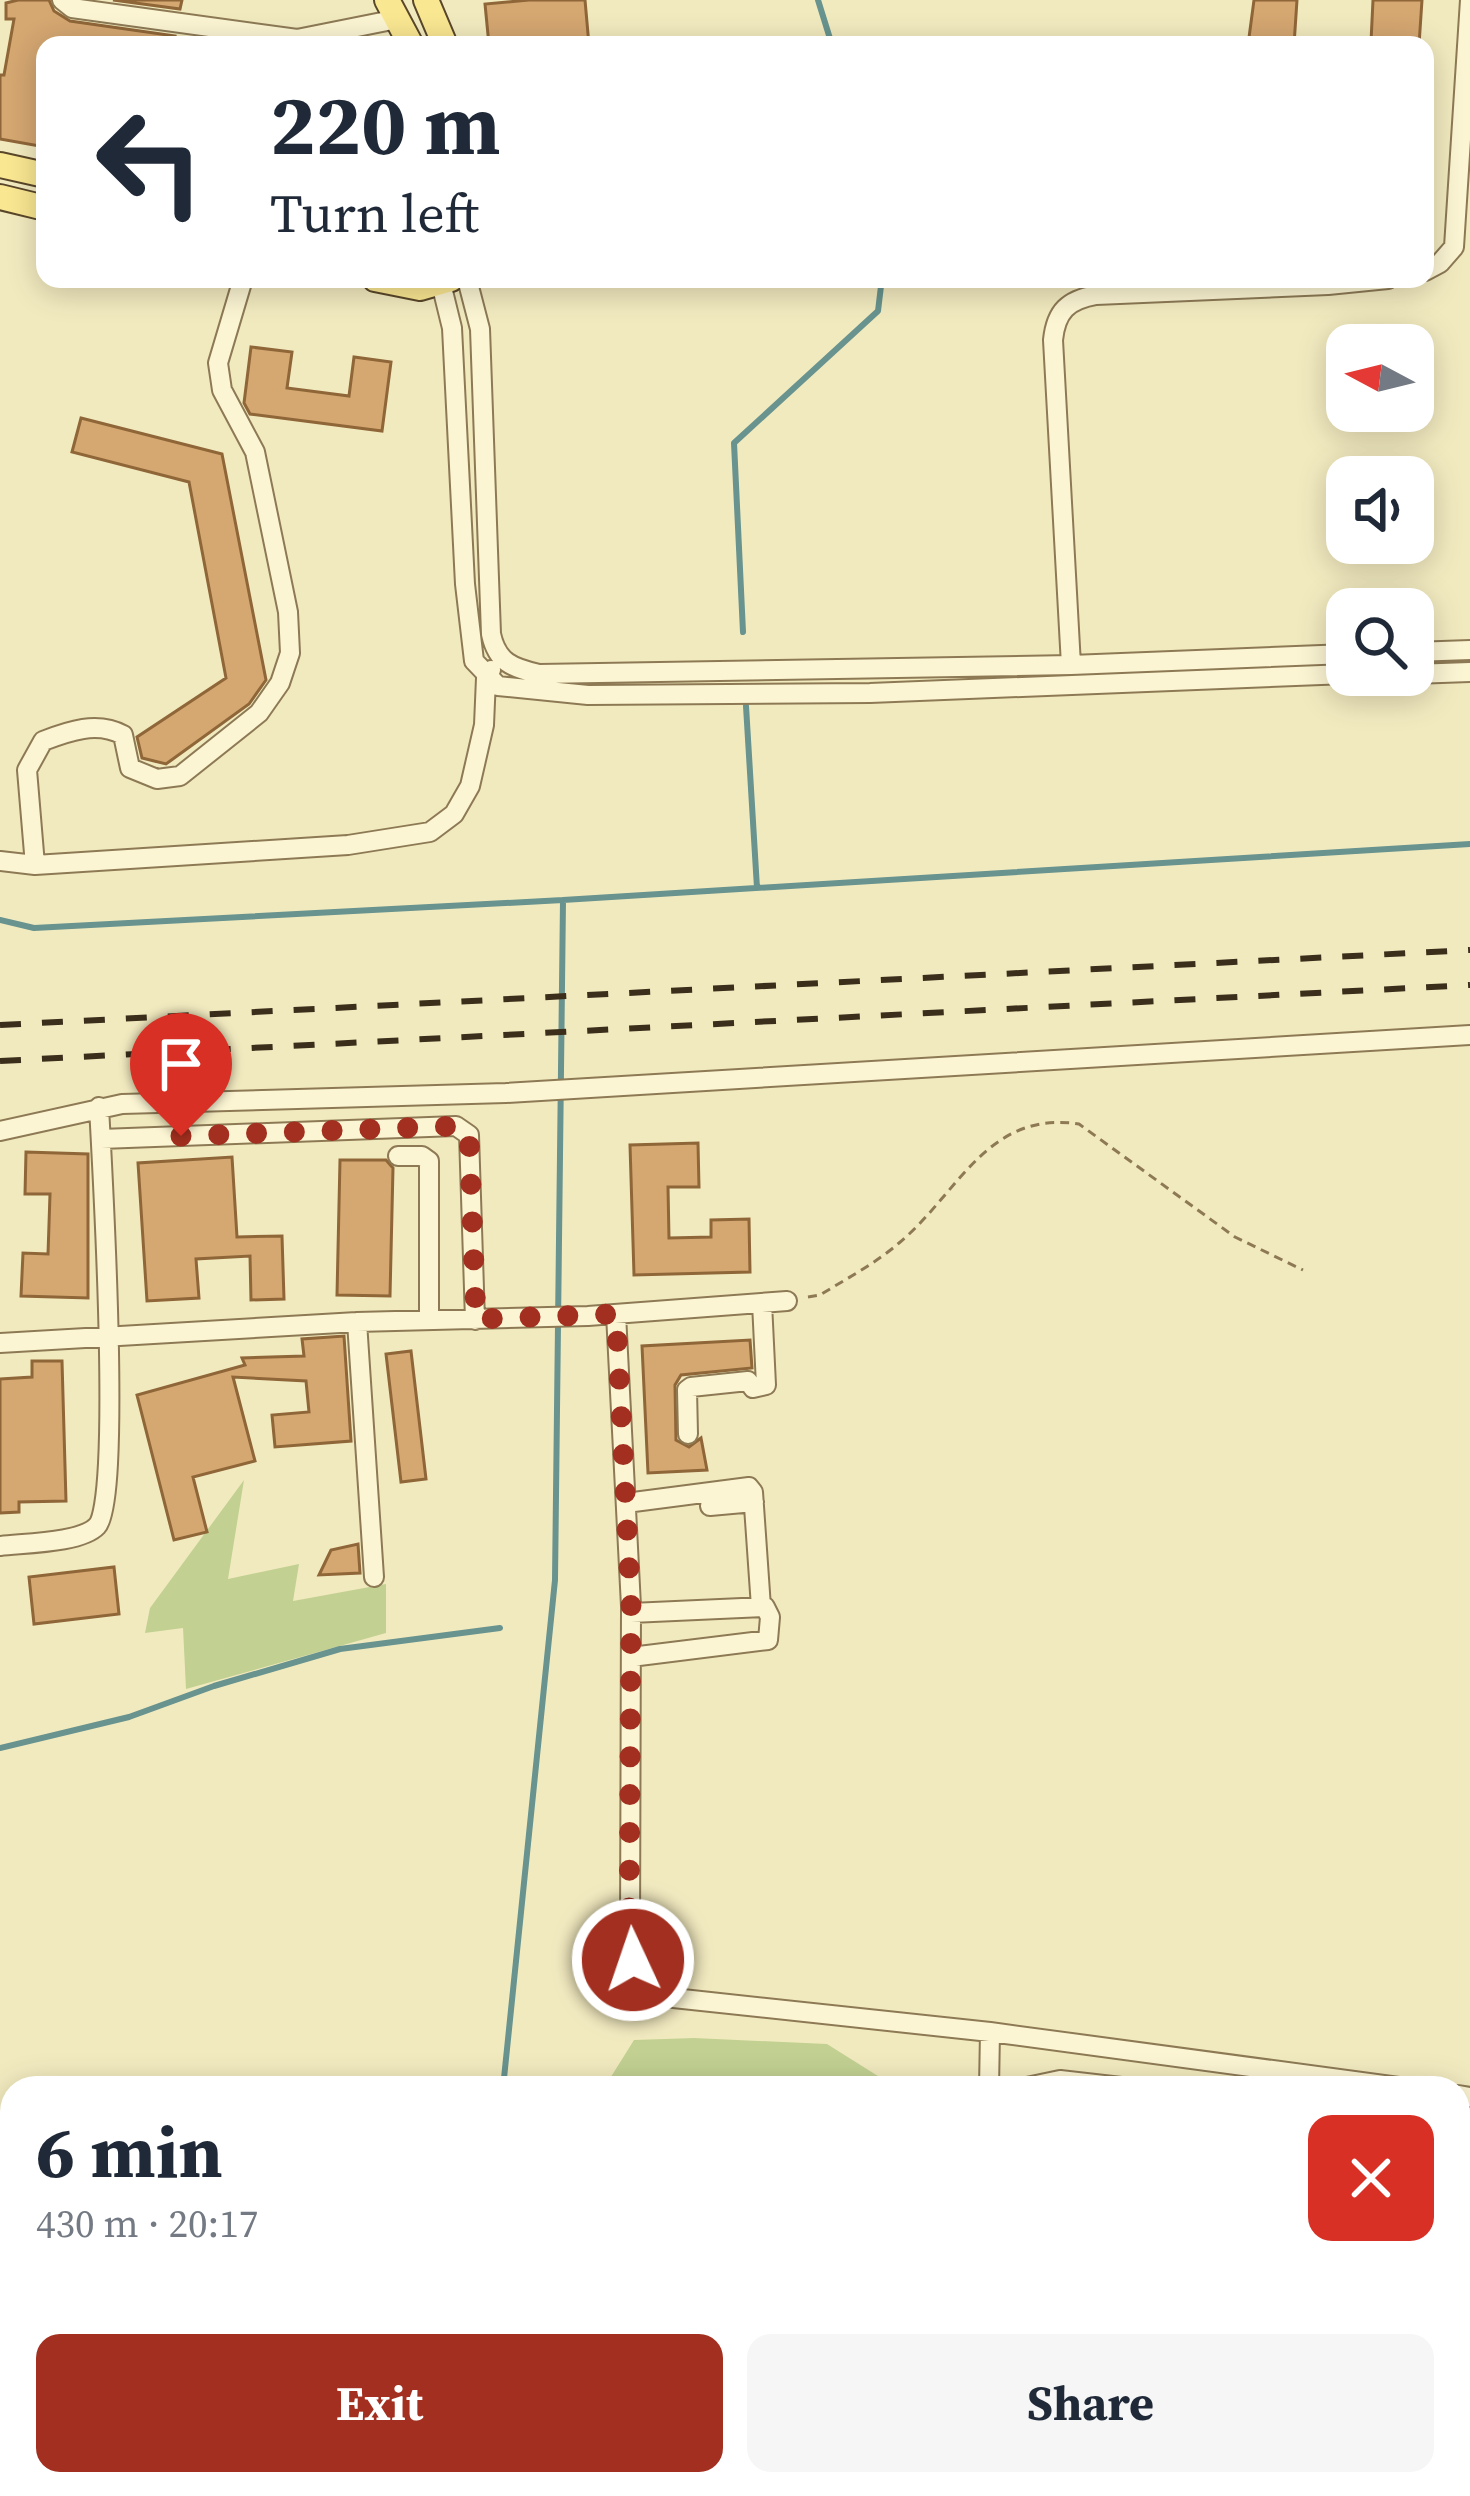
<!DOCTYPE html>
<meta charset="utf-8">
<style>
:root{--surface:#fff;--page:#f6f6f7;--text:#1f2937;--muted:#747a83;--accent:#a22f1f}
body{margin:0;font-family:"Source Serif 4",serif;background:var(--page);color:var(--text);height:100vh;display:flex;flex-direction:column;font-size:45px;white-space:nowrap}
*{box-sizing:border-box;margin:0}
p{font-size:39px;color:var(--muted)}
.icon{flex:none;width:66px;height:66px;fill:none;stroke:currentColor;stroke-width:2;stroke-linecap:round;stroke-linejoin:round}
.map{position:relative;flex:1;overflow:hidden}
.sheet{position:absolute;left:0px;top:2076px;width:1470px;height:420px;display:flex;flex-direction:column;background:var(--surface);border-radius:36px 36px 0 0;box-shadow:0 6px 30px #0003}
.sheet>*{flex:none}
.hud{position:absolute;left:36px;top:36px;width:1398px;height:252px;border-radius:24px;box-shadow:0 6px 30px #0003;background:#fff;color:var(--text);overflow:hidden}
.needle{width:78px;rotate:277deg}
.fabs{position:absolute;left:1326px;top:324px;display:grid;gap:24px}
.fabs a{display:grid;place-items:center;width:108px;height:108px;border-radius:24px;background:var(--surface);box-shadow:0 6px 30px #0003;font-size:60px}
.pin{position:absolute;display:grid;place-items:center;width:102px;height:102px;color:#fff;margin:-123px -51px;border-radius:50% 50% 50% 0;rotate:-45deg;box-shadow:0 0 12px #0007}
.pin .icon{rotate:45deg}
.me{position:absolute;width:132px;margin:-66px;rotate:357deg;stroke-linejoin:round;filter:drop-shadow(0 0 9px #0008)}
.turn{display:flex;align-items:center;gap:42px;height:252px;padding:0 36px;font-size:54px}
.turn .icon{width:156px;height:156px;stroke-width:2.5}
.turn b{display:block;font-size:84px;line-height:102px}
.round{display:grid;place-items:center;flex:none;width:126px;height:126px;border-radius:24px;background:var(--page)}
.head{display:flex;align-items:center;justify-content:space-between;height:204px;padding:0 36px}
h1{font-size:72px;font-weight:700;line-height:90px}
.action{display:flex;gap:24px;margin-top:auto;padding:24px 36px}
.action a{flex:1;height:138px;border-radius:24px;background:var(--accent);color:#fff;font-size:48px;font-weight:700;line-height:138px;text-align:center}
.action a+a{background:var(--page);color:var(--text)}
.map>svg:first-child{display:block}
.green{fill:#c2d192}
.lines{fill:none;stroke-linecap:round;stroke-linejoin:round}
.stream{stroke:#68938e;stroke-width:6}
.building{fill:#d5a771;stroke:#8f6638;stroke-width:3}
.minor-casing{stroke:#8d7a55;stroke-width:22}
.major-casing{stroke:#5a472a;stroke-width:28}
.path{stroke:#8d7a55;stroke-width:3;stroke-dasharray:9 6;stroke-linecap:butt}
.minor{stroke:#fcf5d3;stroke-width:18}
.major{stroke:#fae792;stroke-width:24}
.rail{stroke:#3b2f1b;stroke-width:6;stroke-dasharray:21 21;stroke-linecap:butt}
.route{stroke:#a22f1f;stroke-width:21;stroke-dasharray:0 37.8}
</style>
<div class="map">
<svg width="1470" height="2496" viewBox="0 0 1470 2496">
<rect width="100%" height="100%" fill="#f2eabf"/>
<path class="green" d="M244,1480L228,1579L299,1564L293,1601L386,1584V1633L186,1689L183,1628L145,1633L150,1608Z
M694,2038L827,2044L897,2088H604L634,2040Z"/>
<g class="lines">
<path class="stream" d="M818,0L832,45
M743,632L734,443L878,311L881,286L877,279
M746,706L757,888
M0,920L34,928L563,900
M0,1748L129,1717L214,1686L340,1649L500,1628
M503,2088L555,1580L563,900L1470,844
M295,2496L301,2484"/>
</g>
<path class="building" d="M18,0H49L54,11L70,21L175,36L173,45H45V147L0,139V75H4L14,19H6V3Z
M113,0H182L180,9Z
M529,0H585L589,45H489L485,4Z
M1254,0H1297L1294,45H1248Z
M1373,0H1422L1419,45L1371,42Z
M251,347L292,352L287,388L349,396L354,357L391,362L382,431L250,414L244,403Z
M81,418L222,454L266,680L249,704L166,764L142,758L137,737L226,678L189,482L72,452Z
M698,1143L699,1187H668L669,1238L711,1237V1220L749,1219L750,1272L634,1275L630,1145Z
M26,1152L88,1154V1298L21,1296L23,1253L48,1254L50,1194H25Z
M232,1157L237,1237L282,1236L284,1299L251,1300L250,1256L196,1259L199,1298L147,1301L138,1163Z
M340,1160H386L393,1168L390,1296L337,1295Z
M344,1336L351,1441L275,1447L272,1415L309,1412L306,1381L233,1377L255,1461L193,1477L207,1532L174,1540L137,1395L245,1365L242,1358L304,1356L302,1339Z
M750,1340L752,1368L681,1375L675,1385L676,1440L689,1447L701,1438L707,1470L648,1473L642,1346Z
M411,1351L426,1479L401,1482L386,1354Z
M32,1361H62L66,1501L19,1502V1512L0,1513V1379L32,1377Z
M358,1544L360,1573L319,1575L331,1550Z
M114,1567L119,1614L34,1624L29,1577Z"/>
<g class="lines">
<g class="minor-casing">
<path id="minor" d="M62,0L72,8L297,39L397,19
M1425,271L1440,263L1454,247L1470,0
M440,279L452,328L465,584L474,661L498,686L588,695L870,693L1347,674
M467,279L480,329L491,634C497,662 512,668 539,674L1071,665L1347,654
M1413,652L1470,650
M1071,665L1053,340C1056,311 1068,300 1096,295L1328,285L1388,279
M1413,674L1470,672
M0,861L35,865L348,845L430,832L454,814L470,786L484,725L486,678L491,670
M35,865L27,770L43,741C69,731 97,721 123,735L130,768L157,779L180,776L259,713L280,683L290,653L288,612L255,452L222,390L218,363L243,279
M0,1131L122,1104L506,1093L1470,1035
M101,1139L456,1126L469,1135L475,1320
M398,1156H422L429,1161V1320
M616,1314L631,1606L630,1936L633,1961L664,1997L990,2032L989,2088
M357,1322L374,1577
M0,1343L357,1322L588,1316L787,1301
M688,1434L687,1390L691,1387L748,1381L753,1388L766,1385L762,1303
M626,1503L749,1487L753,1492L761,1607
M710,1506L754,1502
M0,1546C24,1543 81,1543 97,1526C122,1500 102,1164 99,1107
M631,1657L768,1640L770,1617L765,1607L631,1613
M990,2032L1406,2088
M1022,2088L1060,2080L1130,2088
M1458,2095L1470,2097
M1458,2144L1470,2146
M1458,2183L1470,2198
M1458,2302L1470,2297
M0,2369H12
M0,2388H12
M1458,2442L1470,2443
M116,2490L154,2496
M212,2496L221,2484
M975,2496V2484
M1218,2496V2484"/>
</g>
<g class="major-casing">
<path id="major" d="M387,0L411,45
M426,0L445,45
M0,165L45,175
M0,197L45,208
M375,279L420,288L451,279"/>
</g>
<path class="path" d="M808,1297L820,1295C846,1279 876,1263 899,1243C959,1193 987,1110 1079,1124L1235,1237L1303,1270"/>
<use href="#minor" class="minor"/>
<use href="#major" class="major"/>
<path class="rail" d="M0,1025L1470,950
M0,1061L1470,985"/>
</g>
<g class="lines">
<path class="route" d="M181,1136L456,1126L469,1135L476,1319L616,1314L631,1606L629,1936L633,1960"/>
</g>
</svg>
<div class="fabs">
<a><svg class="needle" viewBox="-14 -14 28 28"><path d="M0-13l5 13h-10z" fill="#e53935"/><path d="M0 13l5-13h-10z" fill="#747a83"/></svg></a>
<a><svg class="icon" aria-label="sound" viewBox="0 0 24 24"><path d="M4 9h4l5-4v14l-5-4H4zM17 9q2 3 0 6"/></svg></a>
<a><svg class="icon" aria-label="search" viewBox="0 0 24 24"><circle cx="10" cy="10" r="6"/><path d="M15 15l6 6"/></svg></a>
</div>
<div class="pin" style="left:181px;top:1136px;background:#d93025"><svg class="icon" aria-label="arrive" viewBox="0 0 24 24"><path d="M6 21V4h12l-3 4 3 4H6"/></svg></div>
<svg class="me" style="left:633px;top:1960px" viewBox="-20 -20 40 40"><circle r="17" fill="#a22f1f" stroke="#fff" stroke-width="3"/><path d="M0-11L8 9 0 5-8 9z" fill="#fff"/></svg>
<div class="hud">
<div class="turn"><svg class="icon" aria-label="left" viewBox="0 0 24 24"><path d="M17 20v-9H6M10 6l-5 5 5 5"/></svg><div><b>220 m</b>Turn left</div></div>
</div>
<section class="sheet">
<div class="head"><div><h1>6 min</h1><p>430 m · 20:17</p></div><a class="round" style="background:#d93025;color:#fff"><svg class="icon" aria-label="close" viewBox="0 0 24 24"><path d="M6 6l12 12M18 6L6 18"/></svg></a></div>
<div class="action"><a>Exit</a><a>Share</a></div>
</section>
</div>
